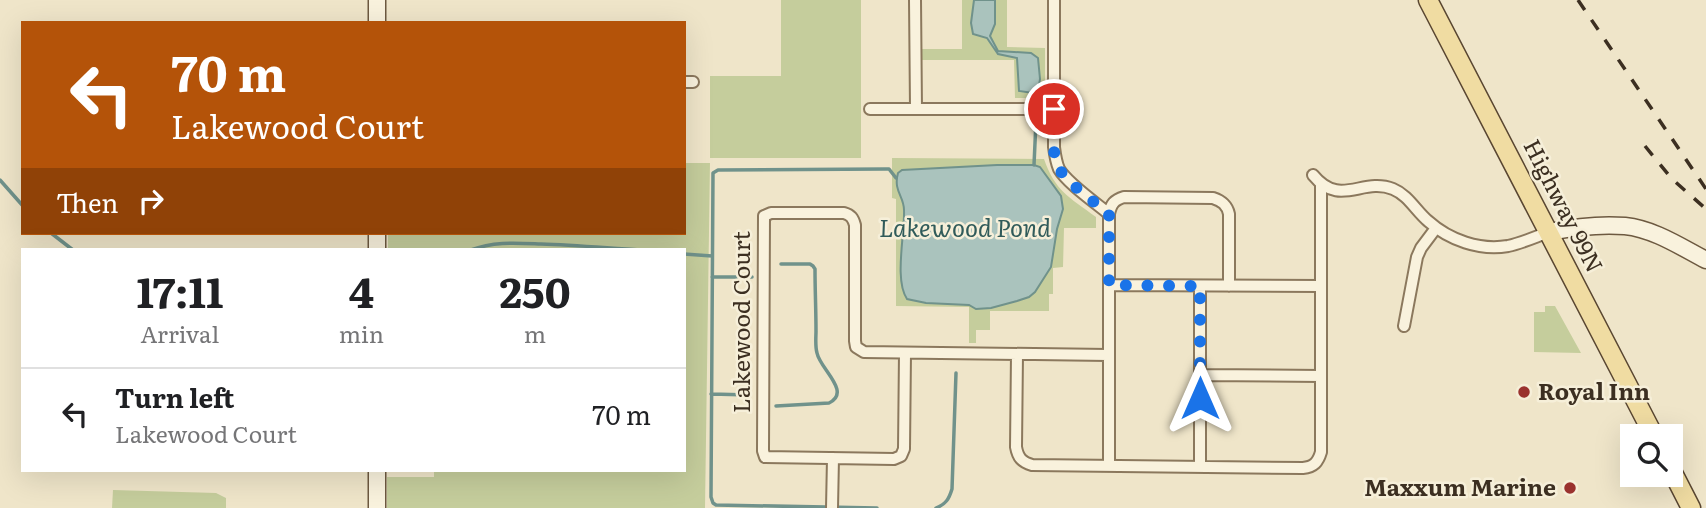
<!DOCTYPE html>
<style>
:root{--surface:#fff;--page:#f6f6f6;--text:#202124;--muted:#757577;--line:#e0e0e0}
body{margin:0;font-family:Literata,serif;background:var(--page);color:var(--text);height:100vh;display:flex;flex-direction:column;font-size:26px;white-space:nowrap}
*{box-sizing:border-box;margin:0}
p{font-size:23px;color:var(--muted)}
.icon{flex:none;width:38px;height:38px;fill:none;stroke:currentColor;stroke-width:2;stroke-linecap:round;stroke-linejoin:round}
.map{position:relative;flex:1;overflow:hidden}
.side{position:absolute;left:21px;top:248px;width:665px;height:224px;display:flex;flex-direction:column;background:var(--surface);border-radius:0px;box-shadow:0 7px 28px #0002}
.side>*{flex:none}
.hud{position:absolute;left:21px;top:21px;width:665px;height:214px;border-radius:0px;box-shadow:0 7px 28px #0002;background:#b45309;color:#fff;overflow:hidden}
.controls{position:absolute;left:1620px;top:424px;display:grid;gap:14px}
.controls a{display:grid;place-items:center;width:63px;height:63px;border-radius:0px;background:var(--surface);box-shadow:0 7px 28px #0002;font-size:35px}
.pin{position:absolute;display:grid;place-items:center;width:60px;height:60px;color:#fff;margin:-30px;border:4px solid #fff;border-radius:50%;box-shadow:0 2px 7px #0007}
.me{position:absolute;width:77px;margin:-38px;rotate:0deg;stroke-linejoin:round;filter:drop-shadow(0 0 5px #0008)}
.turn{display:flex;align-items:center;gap:24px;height:147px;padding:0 35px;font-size:32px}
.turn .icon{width:91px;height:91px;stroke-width:2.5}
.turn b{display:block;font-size:49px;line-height:60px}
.then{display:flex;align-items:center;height:66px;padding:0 35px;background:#0003;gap:14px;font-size:26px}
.eta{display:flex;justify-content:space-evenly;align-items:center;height:119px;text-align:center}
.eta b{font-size:42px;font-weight:700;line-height:49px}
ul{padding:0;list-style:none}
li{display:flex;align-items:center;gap:21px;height:91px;padding:0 35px;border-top:2px solid var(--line)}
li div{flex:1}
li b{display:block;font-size:26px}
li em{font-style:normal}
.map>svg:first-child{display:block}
.green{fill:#c5cd9c}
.water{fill:#aac3bd;stroke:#70928b;stroke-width:2}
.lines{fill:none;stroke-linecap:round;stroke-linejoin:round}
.stream{stroke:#70928b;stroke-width:3.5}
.street-casing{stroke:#8b785d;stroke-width:14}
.secondary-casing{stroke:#6d5940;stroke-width:19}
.primary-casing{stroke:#594631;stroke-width:21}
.street{stroke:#f9f2dd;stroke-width:10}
.secondary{stroke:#f9f2dd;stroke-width:16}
.primary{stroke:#f0dca2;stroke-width:18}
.rail{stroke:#3c2f21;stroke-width:3.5;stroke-dasharray:12 12;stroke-linecap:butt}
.route{stroke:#1a73e8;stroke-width:12;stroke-dasharray:0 21.6}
.poi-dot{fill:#9a322e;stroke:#f6efd9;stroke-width:2.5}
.labels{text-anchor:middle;stroke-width:5;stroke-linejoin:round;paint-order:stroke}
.street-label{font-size:23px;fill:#3c2f21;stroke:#f6efd9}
.poi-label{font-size:23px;font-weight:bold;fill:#3c2f21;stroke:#f6efd9;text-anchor:start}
.water-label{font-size:24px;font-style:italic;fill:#305b5a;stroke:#f6efd9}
</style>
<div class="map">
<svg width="1706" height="508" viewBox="0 0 1706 508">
<rect width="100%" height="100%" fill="#efe5c9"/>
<path class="green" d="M781,0H861V158H710V76H781Z
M962,0H1007V47L1045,48V98H1015L1014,60H922V49H962Z
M892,158L1044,159C1055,191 1069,197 1096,217V228H1064L1063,267L1053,268V294H1049V311H990V330H976V343H969V307L896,306V199L892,198Z
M684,163H710L705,508H387V477H434V471H684V250H388V233H684Z
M1545,306H1555L1581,353L1534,352V312H1545Z
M113,490L216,493L226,498V508H112Z"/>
<path class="water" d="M974,0H995V24L990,36L998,51L1031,53L1038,58L1040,79L1038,92L1033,93L1019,91L1017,58L998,54L987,38L973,34L971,23Z
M997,165H1034L1040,167L1061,196L1063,209L1057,229L1051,267L1035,292L1029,297L1017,301L991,308L976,309L969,305L926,303L907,299C894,280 905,234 904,210C904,196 893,191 898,173L902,170Z"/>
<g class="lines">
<path class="stream" d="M1034,165L1036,121
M0,180L23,206
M51,233L73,250
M471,250C494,241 517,243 541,244C574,245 607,248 640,250
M684,254L712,256
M712,277H752
M711,394L750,395
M776,406L829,403C852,392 820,369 817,353C815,346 816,337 816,331C816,310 815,290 815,269L813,266L810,264H781
M877,508L716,505L713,503L711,497L713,173L718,170L886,169H889L896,178
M936,508C946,504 949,499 952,489L956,373"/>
<g class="street-casing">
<path id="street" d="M915,0L916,109H1054
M1054,0V147C1055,155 1056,162 1059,169C1067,183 1096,203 1109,214
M684,82H693
M870,109H916
M1313,175C1340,208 1362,177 1393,189C1408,195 1416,211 1428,221C1449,240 1480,251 1508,246C1522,243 1535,237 1549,232
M1109,285L1321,286
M1404,326L1417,257L1421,248L1436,228
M905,353L904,449L901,456L894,459L765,457L763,451L764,216L771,213H844C851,215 853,218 855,225V341L856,347L864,352L1108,355
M1017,354L1016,447C1018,458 1022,462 1032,465L1303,468C1314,467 1318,462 1321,452V185
M1201,375L1321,376
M1109,466V214C1111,204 1114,200 1124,197L1213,198C1222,201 1227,205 1229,214V286
M1200,467V286
M832,508L833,458"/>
</g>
<g class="secondary-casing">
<path id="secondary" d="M377,23V0
M1549,232C1574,227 1600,224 1625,226C1654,229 1681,247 1706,260
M377,250V233
M377,508V471"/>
</g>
<g class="primary-casing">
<path id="primary" d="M1428,0L1654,436
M1671,469L1691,508"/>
</g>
<use href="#street" class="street"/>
<use href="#secondary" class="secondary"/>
<use href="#primary" class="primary"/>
<path class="rail" d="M1578,0L1706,189
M1645,146L1672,179L1706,209"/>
</g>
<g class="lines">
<path class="route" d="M1054,109C1054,126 1051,147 1057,164C1063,181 1095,202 1109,214V285L1200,286V398"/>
</g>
<g class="poi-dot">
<circle cx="1524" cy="392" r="7"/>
<circle cx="1570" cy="488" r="7"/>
</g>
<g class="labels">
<g class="street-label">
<text transform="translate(1563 206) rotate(63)" y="8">Highway 99N</text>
<text transform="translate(742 322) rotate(-90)" y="8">Lakewood Court</text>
</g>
<g class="poi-label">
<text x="1538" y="400">Royal Inn</text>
<text x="1556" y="496" text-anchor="end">Maxxum Marine</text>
</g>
<g class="water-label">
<text x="965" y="237">Lakewood Pond</text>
</g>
</g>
</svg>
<div class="controls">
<a><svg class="icon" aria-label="search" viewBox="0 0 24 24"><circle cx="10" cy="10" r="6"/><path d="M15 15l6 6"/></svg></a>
</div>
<div class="pin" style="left:1054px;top:109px;background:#d93025"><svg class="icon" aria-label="arrive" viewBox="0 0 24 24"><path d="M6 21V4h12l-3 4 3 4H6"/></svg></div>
<svg class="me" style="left:1200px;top:398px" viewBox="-20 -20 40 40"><path d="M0-17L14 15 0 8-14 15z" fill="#1a73e8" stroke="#fff" stroke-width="4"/></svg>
<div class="hud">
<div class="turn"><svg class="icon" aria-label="left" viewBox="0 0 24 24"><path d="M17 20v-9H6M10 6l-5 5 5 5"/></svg><div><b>70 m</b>Lakewood Court</div></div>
<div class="then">Then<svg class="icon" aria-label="right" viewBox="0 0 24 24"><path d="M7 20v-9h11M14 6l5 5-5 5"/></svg></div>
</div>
<section class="side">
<div class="eta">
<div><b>17:11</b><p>Arrival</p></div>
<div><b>4</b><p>min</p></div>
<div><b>250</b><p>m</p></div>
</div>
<ul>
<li><svg class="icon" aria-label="left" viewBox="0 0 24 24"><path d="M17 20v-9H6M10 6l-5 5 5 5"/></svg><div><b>Turn left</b><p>Lakewood Court</p></div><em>70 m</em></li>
</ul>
</section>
</div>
